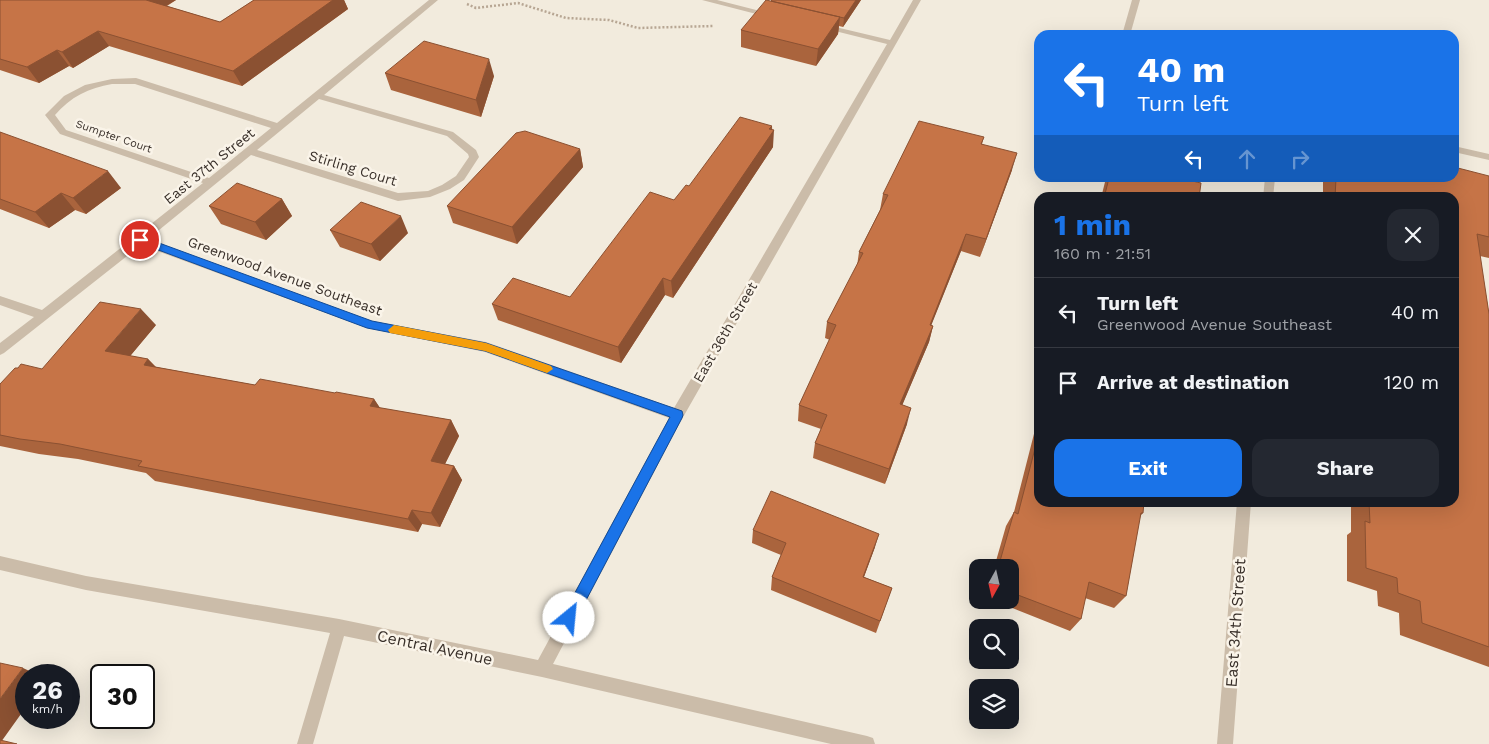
<!DOCTYPE html>
<meta charset="utf-8">
<style>
:root{--surface:#171b24;--page:#242831;--text:#f1f3f6;--muted:#9ea1a6;--line:#363941;--accent:#1a73e8}
body{margin:0;font-family:"Work Sans",sans-serif;background:var(--page);color:var(--text);height:100vh;display:flex;flex-direction:column;font-size:19px;white-space:nowrap}
*{box-sizing:border-box;margin:0}
p{font-size:16px;color:var(--muted)}
.icon{flex:none;width:28px;height:28px;fill:none;stroke:currentColor;stroke-width:2;stroke-linecap:round;stroke-linejoin:round}
.map{position:relative;flex:1;overflow:hidden}
.panel{position:absolute;left:1034px;top:192px;width:425px;height:315px;display:flex;flex-direction:column;background:var(--surface);border-radius:15px;box-shadow:0 5px 20px #0002}
.panel>*{flex:none}
.guide{position:absolute;left:1034px;top:30px;width:425px;height:152px;border-radius:15px;box-shadow:0 5px 20px #0002;background:#1a73e8;color:#fff;overflow:hidden}
.needle{width:32px;rotate:188deg}
.buttons{position:absolute;left:969px;top:559px;display:grid;gap:10px}
.buttons a{display:grid;place-items:center;width:50px;height:50px;border-radius:10px;background:var(--surface);box-shadow:0 5px 20px #0002;font-size:25px}
.speed{position:absolute;left:15px;top:664px;display:flex;gap:10px;font-size:25px;font-weight:700;text-align:center}
.speed>*{display:grid;place-content:center;width:65px;height:65px;border-radius:50%;background:var(--surface);box-shadow:0 5px 20px #0002;line-height:1}
.speed small{font-size:12px;font-weight:400}
.speed .limit{border:2px solid #111;border-radius:8px;background:#fff;color:#111}
.pin{position:absolute;display:grid;place-items:center;width:42px;height:42px;color:#fff;margin:-21px;border:2px solid #fff;border-radius:50%;box-shadow:0 1px 5px #0007}
.me{position:absolute;width:55px;margin:-28px;rotate:28deg;stroke-linejoin:round;filter:drop-shadow(0 0 4px #0008)}
.turn{display:flex;align-items:center;gap:18px;height:105px;padding:0 20px;font-size:22px}
.turn .icon{width:65px;height:65px;stroke-width:2.5}
.turn b{display:block;font-size:35px;line-height:42px}
.lanes{display:flex;align-items:center;height:48px;padding:0 20px;background:#0003;justify-content:center;gap:25px;direction:ltr}
.lanes .off{opacity:.35}
.round{display:grid;place-items:center;flex:none;width:52px;height:52px;border-radius:15px;background:var(--page)}
.headline{display:flex;align-items:center;justify-content:space-between;height:85px;padding:0 20px}
h1{font-size:30px;font-weight:700;line-height:38px;color:var(--accent)}
.button{display:flex;gap:10px;margin-top:auto;padding:10px 20px}
.button a{flex:1;height:58px;border-radius:15px;background:var(--accent);color:#fff;font-size:20px;font-weight:700;line-height:58px;text-align:center}
.button a+a{background:var(--page);color:var(--text)}
ul{padding:0;list-style:none}
li{display:flex;align-items:center;gap:15px;height:70px;padding:0 20px;border-top:1px solid var(--line)}
li div{flex:1}
li b{display:block;font-size:19px}
li em{font-style:normal}
.map>svg:first-child{display:block}
.lines{fill:none;stroke-linecap:round;stroke-linejoin:round}
.path{stroke:#b7a693;stroke-width:2.5;stroke-dasharray:2 2;stroke-linecap:butt}
.minor{fill:#cbbca9;fill-rule:evenodd}
.wall{fill:#aa643d}
.shaded-wall{fill:#8b5132}
.building{fill:#c67447;stroke:#8b5132}
.route{fill:#1a73e8;stroke:#114b97}
.slow{fill:#f59e0b}
.labels{text-anchor:middle;stroke-width:5;stroke-linejoin:round;paint-order:stroke}
.far-street-label{font-size:11px;fill:#382f29;stroke:#faf4e9}
.street-label{font-size:14px;fill:#382f29;stroke:#faf4e9}
.near-street-label{font-size:16px;fill:#382f29;stroke:#faf4e9}
</style>
<div class="map">
<svg width="1489" height="744" viewBox="0 0 1489 744">
<rect width="100%" height="100%" fill="#f2ebdd"/>
<g class="lines">
<path class="path" d="M467,4L476,8L518,3L566,18L609,20L638,28L714,26"/>
<path class="minor" d="M429,0H438L324,95L453,132L476,150L479,157L464,180L450,189L430,197L398,201L251,155L148,239L372,321L486,342L674,408L887,44L819,27L823,24L890,40L913,0H921L682,419L553,664L867,736L873,738L875,744H831L542,677L344,636L313,744H297L330,633L86,590L0,570V556L86,576L339,619L538,660L669,418L485,352L367,328L141,245L4,353L0,355V343L34,317L0,305V296L42,310L203,183L60,134L45,115L64,96L85,85L112,79L136,78L277,123ZM112,84H135L271,128L209,178L66,130L55,115C70,97 89,88 112,84ZM319,99L447,136L468,154L469,157L456,176L442,185L428,191L398,193L257,150Z
M702,0H717L776,15L772,18Z
M1132,0H1140L1130,35H1122Z
M1454,146L1489,154V160L1454,152Z
M1265,178H1275L1273,198H1263Z
M1237,502H1251L1233,744H1217Z"/>
</g>
<path class="wall" d="M0,0H176L167,6L220,22L254,0H344L348,9L242,86L109,46L73,68L69,66L39,83L0,70Z
M772,0H861L843,27L839,26L838,34L816,66L741,47V30Z
M385,73L494,76L481,117L391,90Z
M772,126L773,147L673,298L665,295L621,363L498,320L492,304L570,297L689,186Z
M0,132L121,188L86,214L75,210L49,228L0,209Z
M984,137L982,144L1012,170L980,257L961,251L931,325L933,326L929,342L902,405L907,424L885,484L813,458L815,443L821,429L798,421L799,405L830,340L825,338L827,322L857,266L859,252L880,210L883,194Z
M580,149L583,167L517,244L453,223L447,206Z
M1489,176V258L1480,256L1489,314V667L1400,635L1399,613L1378,606L1377,591L1347,581V535L1351,532V502H1454V198H1323V178H1454Z
M1106,178H1179L1199,198H1101Z
M282,199L292,216L266,240L221,224L209,206Z
M330,230L408,233L380,261L340,247Z
M156,325L130,356L148,359L156,367L255,385L335,393L374,399L380,408L451,420L459,436L445,464L454,466L462,480L440,527L422,524L418,532L155,481L146,473L78,459L39,454L0,446V384L42,369Z
M1039,422V502L1143,513L1140,516L1126,596L1114,608L1085,598L1081,619L1070,631L992,600H1010V568H994L1006,526L1014,512L1036,426Z
M753,530L875,547L864,577L892,588L876,633L771,590L772,577L781,555L752,543Z"/>
<path class="shaded-wall" d="M144,0H176L152,14Z
M333,0H344L348,9L242,86L233,71Z
M856,0H861L843,27L844,18Z
M840,17L838,34L816,66L818,49Z
M98,31L109,46L73,68L62,52Z
M57,50L69,66L39,83L27,67Z
M489,59L494,76L481,117L476,100Z
M772,126L771,133L774,130L773,147L673,298L671,281Z
M580,149L583,167L517,244L512,227Z
M1017,153L1012,170L980,257L986,239Z
M108,171L121,188L86,214L73,198Z
M61,193L75,210L49,228L35,212Z
M282,199L292,216L266,240L255,222Z
M401,216L408,233L380,261L371,244Z
M966,234L961,251L925,341L930,325Z
M663,278L665,295L621,363L618,347Z
M141,309L156,325L121,367L105,351Z
M933,326L929,342L896,420L900,404Z
M148,359L163,375L144,365Z
M374,399L384,414L370,406Z
M911,408L907,424L885,484L889,469Z
M451,420L459,436L439,476L431,461Z
M454,466L462,480L440,527L431,513Z
M412,510L422,524L418,532L408,519Z
M879,534L875,547L859,590L863,577Z
M23,668L38,675H26V707L1,742L0,741V699Z"/>
<path class="building" d="M0,0H146L220,22L254,0H333L233,71L98,31L62,52L57,50L27,67L0,59Z
M766,0L840,17L818,49L741,30Z
M772,0H856L844,18L771,1Z
M424,41L489,59L476,100L385,73Z
M740,117L772,126L769,129L774,130L671,281L663,278L618,347L492,304L513,278L570,297L650,192L674,200L686,185L689,186Z
M919,121L984,137L981,144L1017,153L986,239L966,234L930,325L933,326L900,404L911,408L889,469L815,443L827,415L799,405L836,325L827,322L863,253L859,252L888,195L883,194Z
M525,131L580,149L512,227L447,206L516,133Z
M0,132L108,171L73,198L61,193L35,212L0,199Z
M1454,167L1489,176V237L1477,234L1489,314V647L1422,623L1420,601L1398,593L1397,578L1366,568L1365,521L1370,523L1369,502H1454V198H1335L1336,178H1454Z
M1109,178H1179L1201,183L1199,198H1104Z
M237,183L282,199L255,222L209,206Z
M361,202L401,216L371,244L330,230Z
M100,302L141,309L105,351L148,359L144,365L255,385L260,379L335,393L336,392L374,399L370,406L451,420L431,461L454,466L431,513L412,510L408,519L138,466L142,461L60,444L20,439L0,435V384L15,368H18L21,364L42,369Z
M1039,433V502H1144L1143,513H1141L1126,596L1089,582L1081,619L1010,592V568H998L1014,512L1018,514Z
M771,491L879,534L863,577L892,588L880,621L772,577L786,543L753,530Z
M0,663L23,668L0,699Z
M0,740L17,744H0Z"/>
<path class="route" d="M140,236L372,321L486,343L682,411L683,415L682,418L574,623L569,625L564,623L562,618L564,613L670,417L485,351L367,328L137,242V237Z"/>
<path class="slow" d="M394,325L486,343L551,366L553,369L547,373L485,351L390,333L388,330Z"/>
<g class="labels">
<g class="far-street-label">
<text transform="translate(114 136) rotate(19)" y="4">Sumpter Court</text>
</g>
<g class="street-label">
<text transform="translate(209 166) rotate(-39)" y="5">East 37th Street</text>
<text transform="translate(353 168) rotate(17)" y="5">Stirling Court</text>
<text transform="translate(285 276) rotate(20)" y="5">Greenwood Avenue Southeast</text>
<text transform="translate(725 332) rotate(-60)" y="5">East 36th Street</text>
</g>
<g class="near-street-label">
<text transform="translate(1235 623) rotate(-86)" y="6">East 34th Street</text>
<text transform="translate(435 647) rotate(12)" y="6">Central Avenue</text>
</g>
</g>
</svg>
<div class="buttons">
<a><svg class="needle" viewBox="-14 -14 28 28"><path d="M0-13l5 13h-10z" fill="#e53935"/><path d="M0 13l5-13h-10z" fill="#9ea1a6"/></svg></a>
<a><svg class="icon" aria-label="search" viewBox="0 0 24 24"><circle cx="10" cy="10" r="6"/><path d="M15 15l6 6"/></svg></a>
<a><svg class="icon" aria-label="layers" viewBox="0 0 24 24"><path d="M12 4l9 5-9 5-9-5zM3 14l9 5 9-5"/></svg></a>
</div>
<div class="speed"><div>26<small>km/h</small></div><div class="limit">30</div></div>
<div class="pin" style="left:140px;top:240px;background:#d93025"><svg class="icon" aria-label="arrive" viewBox="0 0 24 24"><path d="M6 21V4h12l-3 4 3 4H6"/></svg></div>
<svg class="me" style="left:569px;top:618px" viewBox="-20 -20 40 40"><circle r="19" fill="#fff"/><path d="M0-13L10 11 0 6-10 11z" fill="#1a73e8"/></svg>
<div class="guide">
<div class="turn"><svg class="icon" aria-label="left" viewBox="0 0 24 24"><path d="M17 20v-9H6M10 6l-5 5 5 5"/></svg><div><b>40 m</b>Turn left</div></div>
<div class="lanes"><svg class="icon" aria-label="left" viewBox="0 0 24 24"><path d="M17 20v-9H6M10 6l-5 5 5 5"/></svg><svg class="icon off" aria-label="ahead" viewBox="0 0 24 24"><path d="M12 20V5M6 11l6-6 6 6"/></svg><svg class="icon off" aria-label="right" viewBox="0 0 24 24"><path d="M7 20v-9h11M14 6l5 5-5 5"/></svg></div>
</div>
<section class="panel">
<div class="headline"><div><h1>1 min</h1><p>160 m · 21:51</p></div><a class="round"><svg class="icon" aria-label="close" viewBox="0 0 24 24"><path d="M6 6l12 12M18 6L6 18"/></svg></a></div>
<ul>
<li><svg class="icon" aria-label="left" viewBox="0 0 24 24"><path d="M17 20v-9H6M10 6l-5 5 5 5"/></svg><div><b>Turn left</b><p>Greenwood Avenue Southeast</p></div><em>40 m</em></li>
<li><svg class="icon" aria-label="arrive" viewBox="0 0 24 24"><path d="M6 21V4h12l-3 4 3 4H6"/></svg><div><b>Arrive at destination</b></div><em>120 m</em></li>
</ul>
<div class="button"><a>Exit</a><a>Share</a></div>
</section>
</div>
